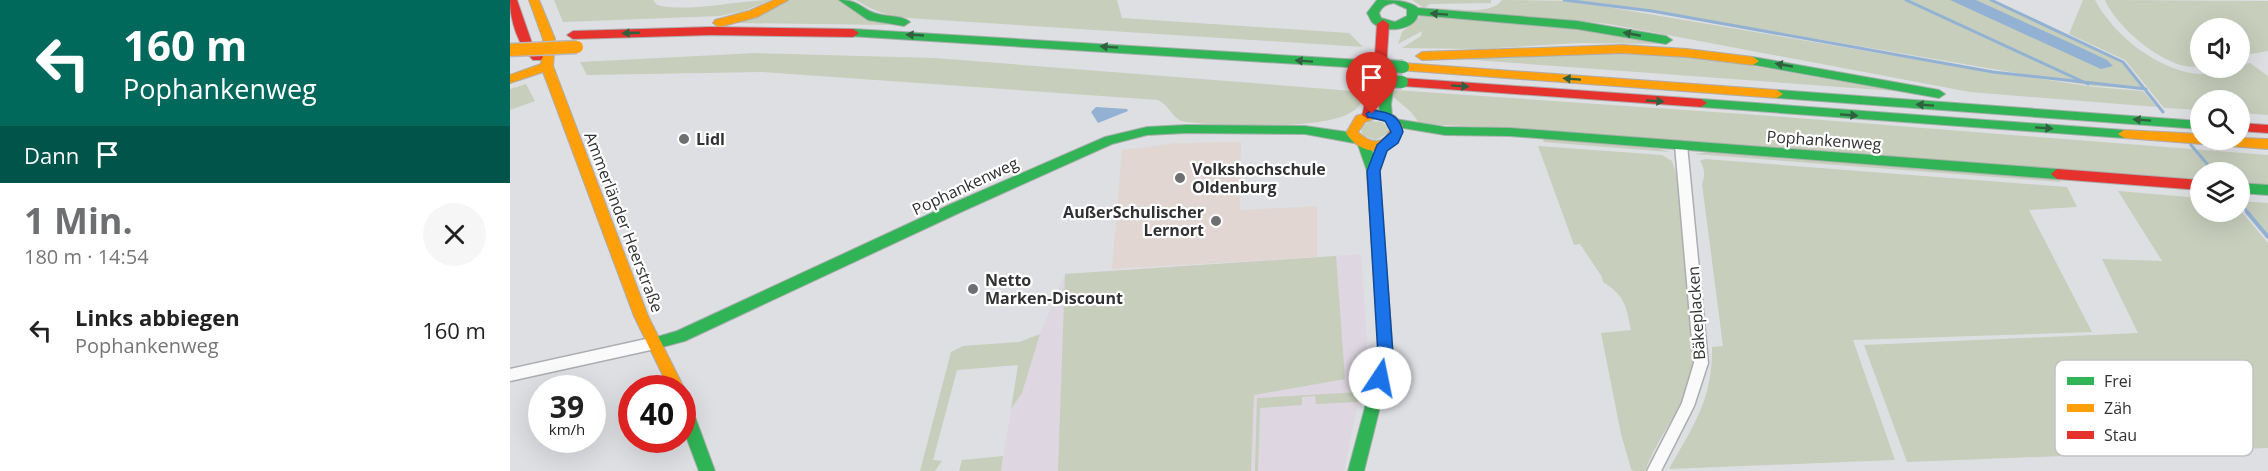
<!DOCTYPE html>
<html lang="de">
<meta charset="utf-8">
<style>
:root{--surface:#fff;--page:#f6f6f6;--text:#222;--muted:#767676;--accent:#6e6f71}
body{margin:0;font-family:"Open Sans",sans-serif;background:var(--page);color:var(--text);height:100vh;display:flex;flex-direction:column;font-size:22px;white-space:nowrap}
*{box-sizing:border-box;margin:0}
p{font-size:20px;color:var(--muted)}
.icon{flex:none;width:33px;height:33px;fill:none;stroke:currentColor;stroke-width:2;stroke-linecap:round;stroke-linejoin:round}
.map{position:relative;flex:1;overflow:hidden}
.sheet{display:flex;flex-direction:column;background:var(--surface);width:510px}
.sheet>*{flex:none}
.guide{background:#00695c;color:#fff;overflow:hidden}
.fabs{position:absolute;left:1680px;top:18px;display:grid;gap:12px}
.fabs a{display:grid;place-items:center;width:60px;height:60px;border-radius:50%;background:var(--surface);box-shadow:0 6px 24px #0002;font-size:30px}
.speed{position:absolute;left:18px;top:375px;display:flex;gap:12px;font-size:30px;font-weight:700;text-align:center}
.speed>*{display:grid;place-content:center;width:78px;height:78px;border-radius:50%;background:var(--surface);box-shadow:0 6px 24px #0002;line-height:1}
.speed small{font-size:15px;font-weight:400}
.speed .limit{border:9px solid #d22;background:#fff;color:#111}
.pin{position:absolute;display:grid;place-items:center;width:51px;height:51px;color:#fff;margin:-62px -26px;border-radius:50% 50% 50% 0;rotate:-45deg;box-shadow:0 0 6px #0007}
.pin .icon{rotate:45deg}
.me{position:absolute;width:66px;margin:-33px;rotate:11deg;stroke-linejoin:round;filter:drop-shadow(0 0 4px #0008)}
.turn{display:flex;align-items:center;gap:21px;height:126px;padding:0 24px;font-size:27px}
.turn .icon{width:78px;height:78px;stroke-width:2.5}
.turn b{display:block;font-size:42px;line-height:51px}
.then{display:flex;align-items:center;height:57px;padding:0 24px;background:#0003;gap:12px;font-size:22px}
.round{display:grid;place-items:center;flex:none;width:63px;height:63px;border-radius:32px;background:var(--page)}
.headline{display:flex;align-items:center;justify-content:space-between;height:102px;padding:0 24px}
h1{font-size:36px;font-weight:700;line-height:45px;color:var(--accent)}
ul{padding:0;list-style:none}
li{display:flex;align-items:center;gap:18px;height:90px;padding:0 24px}
li div{flex:1}
li b{display:block;font-size:22px}
li em{font-style:normal}
main{display:flex;flex:1;min-height:0}
.map>svg:first-child{display:block}
.industrial{fill:#ded6e1}
.education{fill:#e2d6d2}
.green{fill:#c7cebc}
.water{fill:#93b2d3}
.lines{fill:none;stroke-linecap:round;stroke-linejoin:round}
.stream-far1{stroke:#93b2d3;stroke-width:3}
.stream{stroke:#93b2d3;stroke-width:4}
.street-casing{stroke:#acadb0;stroke-width:3}
.fast-casing{stroke:#acadb0;stroke-width:2}
.slow-casing{stroke:#acadb0;stroke-width:2}
.jam-casing{stroke:#acadb0;stroke-width:2}
.street{fill:#fafafb;fill-rule:evenodd}
.fast{fill:#30b455;fill-rule:evenodd}
.slow{fill:#ff9f0a;fill-rule:evenodd}
.jam{fill:#e5322d;fill-rule:evenodd}
.fast-bridge-casing{stroke:#b8b8c1;stroke-width:15;stroke-linecap:butt}
.slow-bridge-casing{stroke:#b8b8c1;stroke-width:15;stroke-linecap:butt}
.fast-bridge{stroke:#30b455;stroke-width:12}
.slow-bridge{stroke:#ff9f0a;stroke-width:12}
.oneway{fill:#316040}
.route{fill:#1a73e8;stroke:#114b97;stroke-width:1.5}
.poi-dot{fill:#6e6f71;stroke:#fff;stroke-width:2}
.labels{text-anchor:middle;stroke-width:4.5;stroke-linejoin:round;paint-order:stroke}
.poi-label{font-size:16px;font-weight:bold;fill:#323234;stroke:#fff;text-anchor:start}
.street-label{font-size:16px;fill:#323234;stroke:#fff}
.key{fill:#fff;stroke:#c2c2c2;stroke-width:1.5}
.key-label{font-size:16px;fill:#323234}
</style>
<main>
<section class="sheet">
<div class="guide">
<div class="turn"><svg class="icon" aria-label="left" viewBox="0 0 24 24"><path d="M17 20v-9H6M10 6l-5 5 5 5"/></svg><div><b>160 m</b>Pophankenweg</div></div>
<div class="then">Dann<svg class="icon" aria-label="arrive" viewBox="0 0 24 24"><path d="M6 21V4h12l-3 4 3 4H6"/></svg></div>
</div>
<div class="headline"><div><h1>1 Min.</h1><p>180 m · 14:54</p></div><a class="round"><svg class="icon" aria-label="close" viewBox="0 0 24 24"><path d="M6 6l12 12M18 6L6 18"/></svg></a></div>
<ul>
<li><svg class="icon" aria-label="left" viewBox="0 0 24 24"><path d="M17 20v-9H6M10 6l-5 5 5 5"/></svg><div><b>Links abbiegen</b><p>Pophankenweg</p></div><em>160 m</em></li>
</ul>
</section>
<div class="map">
<svg width="1758" height="471" viewBox="0 0 1758 471">
<rect width="100%" height="100%" fill="#dedfe3"/>
<path class="industrial" d="M851,254L858,354L834,471H491L501,409L512,393L530,334L555,274Z"/>
<path class="education" d="M731,142L730,210L807,206V257L602,269L612,150L666,143Z"/>
<path class="green" d="M44,0H143L147,5C176,13 228,0 261,0L234,11L210,16L53,22Z
M277,0H328L378,25L225,23Z
M346,0H607L612,18L839,33L853,47L398,18C378,16 363,11 346,0Z
M902,0H981V3L920,4L914,8Z
M992,0L1062,1L1439,65L1584,87L1633,91L1647,107L1460,92L1099,24L927,8C945,8 981,16 992,0Z
M1064,0H1481L1613,62L1636,89L1583,86L1185,18Z
M1573,0H1585C1604,36 1648,70 1688,74C1701,75 1716,68 1730,68V65L1740,63L1758,76V115L1730,113V100H1690V110L1654,108L1615,60L1559,34Z
M1595,0L1758,1V51L1730,56V28H1690V66C1659,73 1606,27 1595,0Z
M912,15L1098,32L1160,44L1069,43L969,49L892,48L911,36L912,31L888,44L892,32Z
M1092,51L1198,58L1384,91L951,59Z
M246,53L425,58L856,92C853,102 849,108 840,113C811,130 706,127 671,121C661,116 659,105 648,100L252,72L77,75L70,62Z
M16,84L25,101L0,110V89Z
M884,90L1248,115L1758,155V186L1731,184L1730,172H1706L1699,166H1694L1700,172H1690V181L1002,128L910,124L901,112L881,95Z
M860,121L872,122L878,127V133L866,140L853,136L851,130L852,126Z
M1034,139L1147,148L1160,152L1033,142Z
M1028,146L1152,155L1162,161L1169,182L1184,363C1178,404 1149,433 1135,471H1123L1121,469L1111,434L1091,333L1121,330C1116,305 1115,296 1093,282L1092,277L1070,244L1064,245Z
M1199,152L1549,179L1551,182L1184,154Z
M1195,159L1557,187L1567,207L1519,210L1582,332L1343,340L1385,460L1159,469C1183,426 1203,399 1202,347L1213,346L1192,184C1195,176 1195,168 1190,161Z
M1608,191L1690,198V212H1730V210L1758,243V448L1397,462L1354,345L1628,333L1592,259L1652,261Z
M1730,201L1758,203V235Z
M826,256L835,379L744,395L741,471H548L555,274Z
M530,334L512,393L501,409L508,365L447,370L423,460L432,461L425,471H410L441,352L453,346L509,342Z
M850,392L848,402L806,404L805,396L792,397V405L750,408L748,471H745L747,398Z
M493,456L491,471H449L452,460Z"/>
<path class="water" d="M1440,0H1466L1578,51L1597,60L1603,66L1591,69Z
M586,107L617,109L618,111L588,123L581,112Z"/>
<g class="lines">
<path class="stream-far1" d="M1054,0L1142,11L1483,72L1636,89
M1396,0L1578,84
M1481,0L1613,62L1653,112
M1681,145L1704,172
M1730,203L1739,214"/>
<path class="stream" d="M1737,212L1758,237"/>
<g class="street-casing">
<path id="street" d="M1171,141L1177,145L1198,363L1184,406L1151,471H1137L1172,403L1184,363L1165,145Z
M145,337L150,339L152,343L150,347L145,349L0,381V369Z"/>
</g>
<g class="fast-casing">
<path id="fast" d="M329,0C351,0 351,10 368,14C378,17 392,15 400,22L394,26L358,20Z
M867,0C881,0 899,0 908,8L1067,21L1156,36L1162,40L1156,44L1067,29L908,15C904,31 873,34 862,22C861,21 858,14 857,13ZM884,3L897,9V16L885,22L871,18L869,13C872,6 877,4 884,3Z
M343,29L852,60L858,64L852,68L339,36V30Z
M1243,57L1429,90L1435,94L1429,98L1239,64L1237,61L1239,58Z
M880,66L886,70L881,104L882,116L876,120L870,116L869,104L874,70Z
M1267,90L1690,121V129L1267,98L1261,94Z
M1191,99L1614,130L1620,134L1614,138L1191,107L1185,103Z
M885,119L935,127L1000,128L1547,169L1553,174L1547,179L1000,136L935,135L881,126L879,123Z
M676,125L795,126L844,133L850,138L844,143L795,134L676,133L637,135L602,144L451,212L175,341L145,349L140,347L138,343L140,339L167,331L441,204L595,137L637,127Z
M854,140L860,145L869,171L883,355L854,471H838L869,355L857,171L848,145Z
M1730,183L1758,185V195L1730,193Z
M172,396L177,398L180,403L205,471H189L172,426Z"/>
</g>
<g class="slow-casing">
<path id="slow" d="M19,0H29L45,39L43,66L138,316L174,388L172,390V388H159L124,316L33,72L0,83V75L31,64L33,39Z
M264,0H278L247,17L209,27L203,23L205,20L239,11Z
M1112,45L1177,49L1243,57L1249,61L1243,65L1177,57L1112,53L912,60L906,56L912,52Z
M893,63L1267,90L1273,94L1267,98L889,70L887,67L889,64Z
M867,110L885,116L893,126L885,144C867,157 847,150 836,133L846,116ZM866,118L877,122L881,127C875,145 861,145 848,132L855,122Z
M1614,130L1690,134V140H1730V138L1758,139V149L1614,138L1608,134Z"/>
</g>
<g class="jam-casing">
<path id="jam" d="M0,0H7L23,46L33,57L31,60H23C8,45 0,21 0,0Z
M873,20L879,24L876,70L864,115L858,119L852,115L864,70L867,24Z
M201,27L343,29L349,33L343,37L201,35L63,39L57,35L63,31Z
M892,78L1191,99L1197,103L1191,107L892,86L886,82Z
M1730,123L1758,125V133L1730,131Z
M1547,169L1690,180V190L1547,179L1541,174Z"/>
</g>
<use href="#street" class="street"/>
<use href="#fast" class="fast"/>
<use href="#slow" class="slow"/>
<use href="#jam" class="jam"/>
<g class="fast-bridge-casing">
<path id="fast-bridge" d="M852,64L893,67
M851,79L892,82"/>
</g>
<g class="slow-bridge-casing">
<path id="slow-bridge" d="M0,50L67,47"/>
</g>
<use href="#fast-bridge" class="fast-bridge"/>
<use href="#slow-bridge" class="slow-bridge"/>
</g>
<defs><path id="oneway-solid" d="M-6-.8H1V-3.2L6.5 0L1 3.2V.8H-6Z" transform="scale(1.5)"/></defs>
<g class="oneway">
<use href="#oneway-solid" transform="translate(929 14) rotate(-176)"/>
<use href="#oneway-solid" transform="translate(121 33) rotate(178)"/>
<use href="#oneway-solid" transform="translate(1122 34) rotate(-169)"/>
<use href="#oneway-solid" transform="translate(405 35) rotate(-177)"/>
<use href="#oneway-solid" transform="translate(599 47) rotate(-176)"/>
<use href="#oneway-solid" transform="translate(794 61) rotate(-176)"/>
<use href="#oneway-solid" transform="translate(1274 65) rotate(-170)"/>
<use href="#oneway-solid" transform="translate(1062 79) rotate(-176)"/>
<use href="#oneway-solid" transform="translate(950 86) rotate(4)"/>
<use href="#oneway-solid" transform="translate(1145 101) rotate(4)"/>
<use href="#oneway-solid" transform="translate(1415 105) rotate(-176)"/>
<use href="#oneway-solid" transform="translate(1339 115) rotate(4)"/>
<use href="#oneway-solid" transform="translate(1632 120) rotate(-176)"/>
<use href="#oneway-solid" transform="translate(1534 128) rotate(4)"/>
</g>
<path class="route" d="M862,110C879,113 889,114 893,132L888,143L877,151L870,171L883,355L875,383L870,385L864,383L862,378L868,355L857,171L867,145L881,132L875,121L858,117L856,114Z"/>
<g class="poi-dot">
<circle cx="174" cy="139" r="6"/>
<circle cx="670" cy="178" r="6"/>
<circle cx="706" cy="221" r="6"/>
<circle cx="463" cy="289" r="6"/>
</g>
<g class="labels">
<g class="poi-label">
<text x="186" y="145">Lidl</text>
<text x="682" y="175">Volkshochschule<tspan x="682" dy="18">Oldenburg</tspan></text>
<text x="694" y="218" text-anchor="end">AußerSchulischer<tspan x="694" dy="18">Lernort</tspan></text>
<text x="475" y="286">Netto<tspan x="475" dy="18">Marken-Discount</tspan></text>
</g>
<g class="street-label">
<text transform="translate(1314 140) rotate(4)" y="6">Pophankenweg</text>
<text transform="translate(455 186) rotate(-25)" y="6">Pophankenweg</text>
<text transform="translate(114 222) rotate(69)" y="6">Ammerländer Heerstraße</text>
<text transform="translate(1186 313) rotate(-94)" y="6">Bäkeplacken</text>
</g>
</g>
<rect x="1545" y="360" width="198" height="96" rx="9" class="key"/>
<rect x="1557" y="377" width="27" height="8" fill="#30b455"/>
<rect x="1557" y="404" width="27" height="8" fill="#ff9f0a"/>
<rect x="1557" y="431" width="27" height="8" fill="#e5322d"/>
<g class="key-label">
<text x="1594" y="387">Frei</text>
<text x="1594" y="414">Zäh</text>
<text x="1594" y="441">Stau</text>
</g>
</svg>
<div class="fabs">
<a><svg class="icon" aria-label="sound" viewBox="0 0 24 24"><path d="M4 9h4l5-4v14l-5-4H4zM17 9q2 3 0 6"/></svg></a>
<a><svg class="icon" aria-label="search" viewBox="0 0 24 24"><circle cx="10" cy="10" r="6"/><path d="M15 15l6 6"/></svg></a>
<a><svg class="icon" aria-label="layers" viewBox="0 0 24 24"><path d="M12 4l9 5-9 5-9-5zM3 14l9 5 9-5"/></svg></a>
</div>
<div class="speed"><div>39<small>km/h</small></div><div class="limit">40</div></div>
<div class="pin" style="left:862px;top:114px;background:#d93025"><svg class="icon" aria-label="arrive" viewBox="0 0 24 24"><path d="M6 21V4h12l-3 4 3 4H6"/></svg></div>
<svg class="me" style="left:870px;top:378px" viewBox="-20 -20 40 40"><circle r="19" fill="#fff"/><path d="M0-13L10 11 0 6-10 11z" fill="#1a73e8"/></svg>
</div>
</main>
